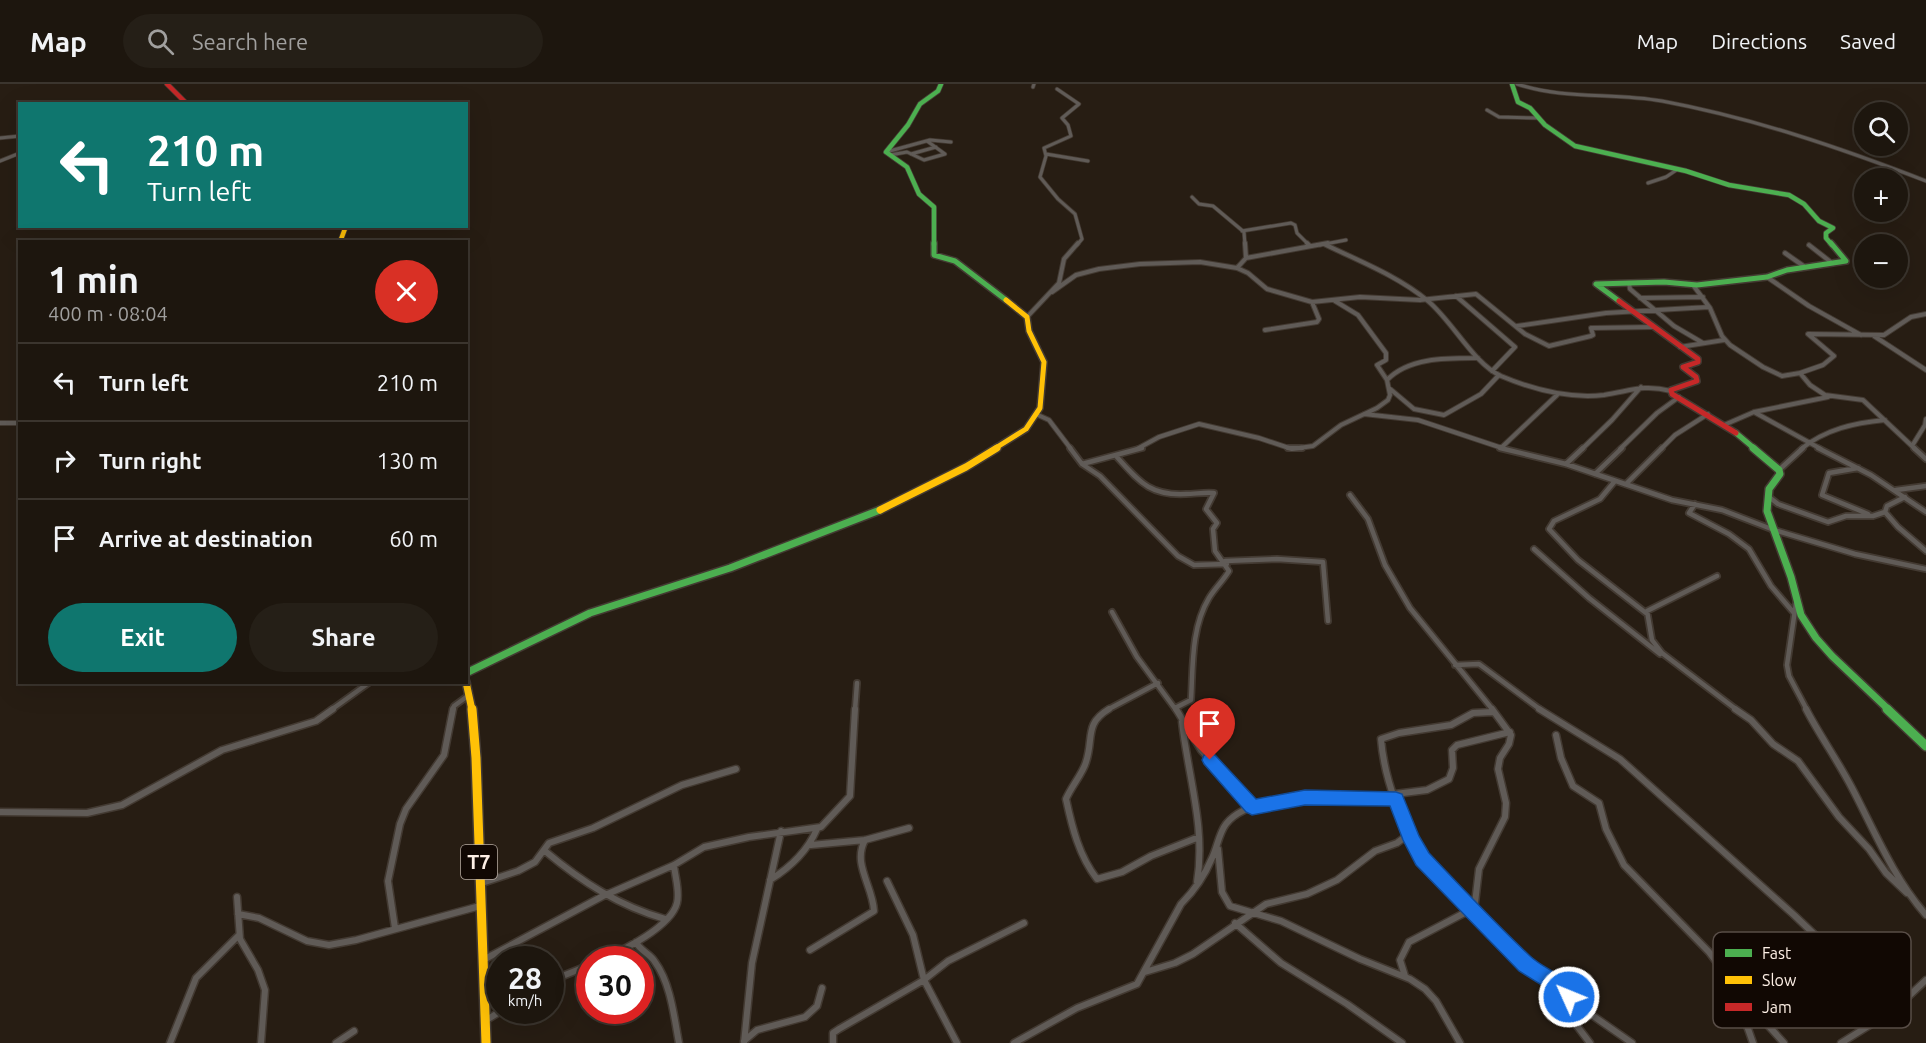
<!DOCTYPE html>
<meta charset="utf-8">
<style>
:root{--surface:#1d160e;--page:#251f17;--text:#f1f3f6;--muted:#a09f9e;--line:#3b352e;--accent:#0f766e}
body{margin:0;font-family:Ubuntu,sans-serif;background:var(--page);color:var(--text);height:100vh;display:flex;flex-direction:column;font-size:22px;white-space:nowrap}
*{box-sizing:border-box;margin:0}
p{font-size:20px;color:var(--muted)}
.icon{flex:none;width:33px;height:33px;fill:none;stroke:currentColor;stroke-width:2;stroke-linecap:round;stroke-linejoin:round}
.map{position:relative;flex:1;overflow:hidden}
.sheet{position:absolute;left:18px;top:156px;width:450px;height:444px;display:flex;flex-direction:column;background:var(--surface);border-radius:0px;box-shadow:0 6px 24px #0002,0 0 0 2px var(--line)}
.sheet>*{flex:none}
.banner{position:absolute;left:18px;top:18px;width:450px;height:126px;border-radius:0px;box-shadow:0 6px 24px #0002,0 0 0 2px var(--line);background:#0f766e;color:#fff;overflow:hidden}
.buttons{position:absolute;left:1854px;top:18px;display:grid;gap:12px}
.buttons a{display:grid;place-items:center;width:54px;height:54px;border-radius:50%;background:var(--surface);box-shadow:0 6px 24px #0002,0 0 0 2px var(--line);font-size:30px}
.speed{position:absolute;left:486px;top:862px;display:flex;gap:12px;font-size:30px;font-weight:700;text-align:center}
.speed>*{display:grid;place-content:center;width:78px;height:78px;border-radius:50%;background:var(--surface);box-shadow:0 6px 24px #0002,0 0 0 2px var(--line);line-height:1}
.speed small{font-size:15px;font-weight:400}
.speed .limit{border:9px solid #d22;background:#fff;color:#111}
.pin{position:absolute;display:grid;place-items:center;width:51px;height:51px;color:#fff;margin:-62px -26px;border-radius:50% 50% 50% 0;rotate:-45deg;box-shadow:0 0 6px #0007}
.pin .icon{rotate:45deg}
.me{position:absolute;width:66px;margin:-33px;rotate:314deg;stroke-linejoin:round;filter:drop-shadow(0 0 4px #0008)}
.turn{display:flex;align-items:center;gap:21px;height:126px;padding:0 30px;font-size:27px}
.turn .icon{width:78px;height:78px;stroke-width:2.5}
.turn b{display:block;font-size:42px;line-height:51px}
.round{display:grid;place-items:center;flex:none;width:63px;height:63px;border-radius:32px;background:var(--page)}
.overview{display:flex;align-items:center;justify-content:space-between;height:102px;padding:0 30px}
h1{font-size:36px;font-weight:600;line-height:45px}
.action{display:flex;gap:12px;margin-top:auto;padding:12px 30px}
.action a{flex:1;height:69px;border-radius:36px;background:var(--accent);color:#fff;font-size:24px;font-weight:600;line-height:69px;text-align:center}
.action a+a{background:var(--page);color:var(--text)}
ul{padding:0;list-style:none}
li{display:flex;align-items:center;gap:18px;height:78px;padding:0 30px;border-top:2px solid var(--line)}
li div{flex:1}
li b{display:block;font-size:22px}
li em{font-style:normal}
header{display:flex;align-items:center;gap:36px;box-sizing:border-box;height:84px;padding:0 30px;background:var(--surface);border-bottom:2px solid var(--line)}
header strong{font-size:28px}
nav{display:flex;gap:33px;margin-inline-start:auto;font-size:21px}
.search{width:420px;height:54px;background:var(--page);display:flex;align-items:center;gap:15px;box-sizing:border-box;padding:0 21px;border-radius:33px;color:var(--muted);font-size:22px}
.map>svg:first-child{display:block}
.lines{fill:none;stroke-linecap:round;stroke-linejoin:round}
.street-far3-casing{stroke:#433a32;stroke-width:4.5}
.street-far2-casing{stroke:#433a32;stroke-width:6}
.street-far1-casing{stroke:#433a32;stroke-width:8}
.street-casing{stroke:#433a32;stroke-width:9}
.fast-far3-casing{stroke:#433a32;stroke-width:6}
.fast-far2-casing{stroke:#433a32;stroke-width:8}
.fast-far1-casing{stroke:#433a32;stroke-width:10}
.fast-casing{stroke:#433a32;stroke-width:12}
.slow-far3-casing{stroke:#433a32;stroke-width:6}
.slow-far2-casing{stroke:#433a32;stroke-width:8}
.slow-far1-casing{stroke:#433a32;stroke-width:10}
.slow-casing{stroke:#433a32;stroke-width:12}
.jam-far1-casing{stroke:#433a32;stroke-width:6}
.jam-casing{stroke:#433a32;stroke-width:8}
.street-far3{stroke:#605b57;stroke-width:3}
.street-far2{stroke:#605b57;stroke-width:4}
.street-far1{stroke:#605b57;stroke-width:4.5}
.street{stroke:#605b57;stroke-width:6}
.fast-far3{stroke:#4caf50;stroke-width:4.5}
.fast-far2{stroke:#4caf50;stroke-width:5}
.fast-far1{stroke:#4caf50;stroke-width:7}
.fast{stroke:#4caf50;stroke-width:9}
.slow-far3{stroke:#ffc107;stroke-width:4.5}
.slow-far2{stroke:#ffc107;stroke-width:5}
.slow-far1{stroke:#ffc107;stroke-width:7}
.slow{stroke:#ffc107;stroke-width:9}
.jam-far1{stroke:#c62828;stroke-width:4.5}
.jam{stroke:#c62828;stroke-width:5}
.route{fill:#1a73e8;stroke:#114b97;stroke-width:1.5}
.labels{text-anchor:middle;stroke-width:6;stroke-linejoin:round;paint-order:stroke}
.shield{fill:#110803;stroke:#b6aaa1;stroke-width:1.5}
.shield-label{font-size:20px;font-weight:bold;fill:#fdefe5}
.key{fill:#110803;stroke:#584d47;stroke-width:1.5}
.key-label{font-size:16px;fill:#fdefe5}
</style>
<header>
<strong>Map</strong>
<div class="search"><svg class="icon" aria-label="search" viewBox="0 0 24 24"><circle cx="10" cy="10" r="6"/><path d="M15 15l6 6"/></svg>Search here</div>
<nav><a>Map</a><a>Directions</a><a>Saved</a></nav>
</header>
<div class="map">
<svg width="1926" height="959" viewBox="0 0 1926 959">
<rect width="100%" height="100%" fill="#271d13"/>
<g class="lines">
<g class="street-far3-casing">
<path id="street-far3" d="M1517,0C1565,16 1614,8 1662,17C1753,34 1841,64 1926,97
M1033,3L1034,0
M1057,5L1079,20L1062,34L1068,41L1071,52L1044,64L1046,72L1040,93L1058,115L1075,130L1082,155L1077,161
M1487,26L1499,33L1538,34
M0,54L20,52
M886,68L930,56L951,58
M911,70L936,63
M1046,70L1088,77
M890,71L907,68L924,76L945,70L927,57
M0,77L20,69
M1648,99L1666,93L1678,85
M1192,113L1199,120L1213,122L1244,148L1245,161
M1242,147L1291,139L1295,141L1297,149L1309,161
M1320,161L1346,156"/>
</g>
<g class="street-far2-casing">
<path id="street-far2" d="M1307,159L1310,162
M1324,160C1359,177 1398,192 1428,217C1453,238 1473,279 1501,292C1534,306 1568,315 1604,311C1631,307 1643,300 1671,307
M1809,161L1832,179
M1785,169L1805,183
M1246,174L1328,159
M1237,184L1246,174L1245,159
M1767,193L1809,222L1861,251
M1629,199L1630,205L1674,242L1703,259
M1693,201L1710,224L1722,252L1730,261L1763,283L1782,292L1800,289
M1052,208L1076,191L1099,185L1140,180L1200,178L1237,184L1248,189L1267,205L1312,218L1360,213L1420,216L1476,210L1525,250L1549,262L1591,252L1593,251L1591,244L1654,243
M1456,212L1515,263L1492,287
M1640,214L1703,213
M1335,217L1358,231L1386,269V276L1377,281L1387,296
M1027,233L1059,199L1064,175L1078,159
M1517,242L1606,229L1709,223
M1265,246L1317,238L1319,235L1312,218
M1874,252L1926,286
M1680,263L1724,256
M1389,304L1414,325L1444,331L1481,310L1499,291
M1754,328L1821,365
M1364,330L1418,336L1505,365
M1038,331L1049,336L1071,365
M0,339H20
M1724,341L1754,328L1828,313
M1912,362L1863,316L1825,311L1810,301L1800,289L1823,281L1834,272L1808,250L1884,251L1911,233L1926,230
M1501,364L1557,311
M1137,365L1159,353L1199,340L1259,354L1292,365L1313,362L1341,341L1377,324L1388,316L1390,311L1387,296C1409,273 1448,274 1478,274
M1582,365L1612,336L1641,303
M1620,365L1657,329L1679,313
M1661,365L1675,351L1708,330
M1801,365C1826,345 1854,339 1885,336
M1915,365L1912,362L1925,341L1926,335"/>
</g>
<g class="street-far1-casing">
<path id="street-far1" d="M1070,364L1082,380L1100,392L1178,472L1194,481L1227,480
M1288,364H1302
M1500,364L1566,380L1672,416L1722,426L1774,446L1855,470L1926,485
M1818,364L1871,391L1926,428
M1914,364L1926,375
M1116,372C1139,397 1149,412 1186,410C1195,410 1205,408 1214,409L1206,425L1217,439L1213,445L1215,467L1229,487C1223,497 1215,504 1209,514C1191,544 1193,582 1191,616L1175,624
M1082,380L1142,364
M1566,380L1583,364
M1858,384L1829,389L1822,411L1868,430
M1779,386L1803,364
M1595,390L1622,364
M1615,397L1600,415L1554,437L1549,445L1578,476L1646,529
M1626,400L1662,364
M1896,406L1926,402
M1350,411L1368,435L1385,481L1410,524L1493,626
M1769,413L1778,420L1828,438L1846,432H1873L1885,428
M1905,413L1887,422L1885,428L1898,443L1926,467
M1695,420L1689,429L1729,450L1749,465L1771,502L1794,529
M1534,465L1589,514L1660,570
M1225,477L1277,475L1323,478L1328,537
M1717,492L1647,527L1652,556L1662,569L1737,626
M1796,519L1787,581L1789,592L1807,626
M1112,528L1137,573L1176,626
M1455,581L1479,580L1541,626
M331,626L370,598
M453,626L454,622L469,611
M855,626L857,599
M1107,626L1158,599"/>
</g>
<g class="street-casing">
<path id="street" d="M1109,625C1084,640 1094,654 1086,678C1083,689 1071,703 1066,715C1072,743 1079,772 1097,795L1122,788L1151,772L1199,753
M1176,625L1201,666L1252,723
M1539,625L1620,675L1794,831L1894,926
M1735,625L1751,636L1773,660L1798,677L1839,733L1869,765L1886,789L1907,809
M1806,625C1820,652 1838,677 1852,704C1875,748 1893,793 1926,831
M1493,628L1473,629L1451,641L1399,649L1381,655C1384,695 1402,741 1423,775L1542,896L1590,959
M1182,638C1188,692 1206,744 1197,798
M1556,651L1561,674L1573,702L1599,719L1606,745L1624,781L1709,868L1746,917L1784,959
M1395,710L1427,706L1449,695L1453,684L1452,666L1457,661L1510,648
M0,728L87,729L122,721L222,666L316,637L333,625
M811,761L865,756L909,744
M1218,765L1222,808L1230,822L1281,837L1360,875L1410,895L1425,905L1436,917L1460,959
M545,767C582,798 619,822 665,835
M770,796C791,783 807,768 817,745
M887,797L913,851L924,896L957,959
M482,799L518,787L535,778L549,759L593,744L682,701L736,685
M237,813L240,855L258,886L265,906L261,959
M238,830L259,834L307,857L329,861L356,856L480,822
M1235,839L1281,879L1347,920L1402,959
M395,844L388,797L400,740L406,725L444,671L453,625
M636,858C640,867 650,869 655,878C671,900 674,933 679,959
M810,866L874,827C873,802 852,780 865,756
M485,875L603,812L674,781L704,763L749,753L821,743L850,712L855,625
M602,876C623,866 671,843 677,819C680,807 675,793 674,781
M1529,882L1541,888L1586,927L1632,959
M1145,888L1175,879L1193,870L1266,820L1307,810L1337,796L1375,767L1397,759L1409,750
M1405,892L1400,876L1409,858L1472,825L1475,819L1479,785L1505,733L1506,719L1498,685L1500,674L1509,660L1511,651L1492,625
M550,897L590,881
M1733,902L1753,959
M488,935L501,927
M744,957L757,946L805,933L817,922L822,904
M170,959L196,894L239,851
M336,959L354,947
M744,959L752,879L781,747
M833,959V949L839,945L924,896L948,877L1024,839
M1014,959L1077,924L1137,900L1181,820C1194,807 1205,791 1212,774C1217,764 1219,749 1226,740C1253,704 1355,715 1396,715
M1841,959L1894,926L1926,896"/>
</g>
<g class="fast-far3-casing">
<path id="fast-far3" d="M1512,0L1518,18L1530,24L1545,41L1575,62L1686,87L1729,101L1789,111L1804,120L1819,137L1833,144L1826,149V154L1832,161
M934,161V123L919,110L907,83L886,68L908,41L920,20L938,7L941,0"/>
</g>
<g class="fast-far2-casing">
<path id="fast-far2" d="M934,159V171L955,177L1006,216
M1619,217L1596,200L1664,198L1697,201L1767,193L1787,186L1846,177L1831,159
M1736,349L1755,365"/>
</g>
<g class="fast-far1-casing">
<path id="fast-far1" d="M1753,364L1779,386L1780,390L1769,405L1767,427L1791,493L1801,531L1816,554L1832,572L1889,626
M466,589L590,529L730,484L880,426"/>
</g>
<g class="fast-casing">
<path id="fast" d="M1887,625L1926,662"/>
</g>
<g class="slow-far3-casing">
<path id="slow-far3" d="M340,158L346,142"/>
</g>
<g class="slow-far2-casing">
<path id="slow-far2" d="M994,365L1026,345L1040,324L1044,278L1029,247L1027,233L1006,216"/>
</g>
<g class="slow-far1-casing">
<path id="slow-far1" d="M880,426L966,383L997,364
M466,598L472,626"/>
</g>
<g class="slow-casing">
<path id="slow" d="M472,625L476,674L486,959"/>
</g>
<g class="jam-far1-casing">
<path id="jam-far1" d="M167,0L187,20"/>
</g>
<g class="jam-casing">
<path id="jam" d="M1619,217L1698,275V278L1683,283L1696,293L1697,297L1671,306L1672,310L1736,349"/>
</g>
<use href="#street-far3" class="street-far3"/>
<use href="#street-far2" class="street-far2"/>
<use href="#street-far1" class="street-far1"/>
<use href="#street" class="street"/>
<use href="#fast-far3" class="fast-far3"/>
<use href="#fast-far2" class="fast-far2"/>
<use href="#fast-far1" class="fast-far1"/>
<use href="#fast" class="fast"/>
<use href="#slow-far3" class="slow-far3"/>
<use href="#slow-far2" class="slow-far2"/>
<use href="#slow-far1" class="slow-far1"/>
<use href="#slow" class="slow"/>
<use href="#jam-far1" class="jam-far1"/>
<use href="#jam" class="jam"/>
</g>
<path class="route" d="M1210,669L1215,671L1256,715L1305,706L1396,708L1402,710L1419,752L1429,769C1462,804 1495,839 1530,872C1546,887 1569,891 1578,913L1575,920L1569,923L1562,920L1545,903L1519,887L1416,781L1403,756L1390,722L1305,721L1252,731L1246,728L1204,680L1202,676L1204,671Z"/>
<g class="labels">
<rect class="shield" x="461" y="761" width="36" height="34" rx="4.5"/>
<g class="shield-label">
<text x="479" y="785">T7</text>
</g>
</g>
<rect x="1713" y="848" width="198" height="96" rx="9" class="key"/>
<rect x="1725" y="865" width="27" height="8" fill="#4caf50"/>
<rect x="1725" y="892" width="27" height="8" fill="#ffc107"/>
<rect x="1725" y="919" width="27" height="8" fill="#c62828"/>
<g class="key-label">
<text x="1762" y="875">Fast</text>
<text x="1762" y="902">Slow</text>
<text x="1762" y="929">Jam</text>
</g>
</svg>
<div class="buttons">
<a><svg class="icon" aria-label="search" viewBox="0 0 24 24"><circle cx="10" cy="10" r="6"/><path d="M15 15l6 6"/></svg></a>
<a>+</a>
<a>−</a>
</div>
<div class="speed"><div>28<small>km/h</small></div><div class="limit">30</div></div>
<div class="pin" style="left:1210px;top:676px;background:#d93025"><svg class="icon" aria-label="arrive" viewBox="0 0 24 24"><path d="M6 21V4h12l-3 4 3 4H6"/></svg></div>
<svg class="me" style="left:1569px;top:913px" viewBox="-20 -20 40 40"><circle r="17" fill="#1a73e8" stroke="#fff" stroke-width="3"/><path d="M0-11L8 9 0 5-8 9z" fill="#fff"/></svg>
<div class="banner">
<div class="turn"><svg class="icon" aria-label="left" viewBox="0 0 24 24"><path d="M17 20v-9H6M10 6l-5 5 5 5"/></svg><div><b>210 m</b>Turn left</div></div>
</div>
<section class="sheet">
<div class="overview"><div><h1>1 min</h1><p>400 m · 08:04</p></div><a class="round" style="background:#d93025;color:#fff"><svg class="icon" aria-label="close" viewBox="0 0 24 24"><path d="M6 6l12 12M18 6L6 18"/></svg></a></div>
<ul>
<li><svg class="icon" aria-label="left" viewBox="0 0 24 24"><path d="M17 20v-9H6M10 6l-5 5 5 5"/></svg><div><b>Turn left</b></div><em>210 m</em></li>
<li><svg class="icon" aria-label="right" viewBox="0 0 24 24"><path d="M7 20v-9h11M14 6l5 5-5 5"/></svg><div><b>Turn right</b></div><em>130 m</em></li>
<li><svg class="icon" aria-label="arrive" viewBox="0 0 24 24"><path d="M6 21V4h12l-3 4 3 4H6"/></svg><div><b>Arrive at destination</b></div><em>60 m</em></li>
</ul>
<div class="action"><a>Exit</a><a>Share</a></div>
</section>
</div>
